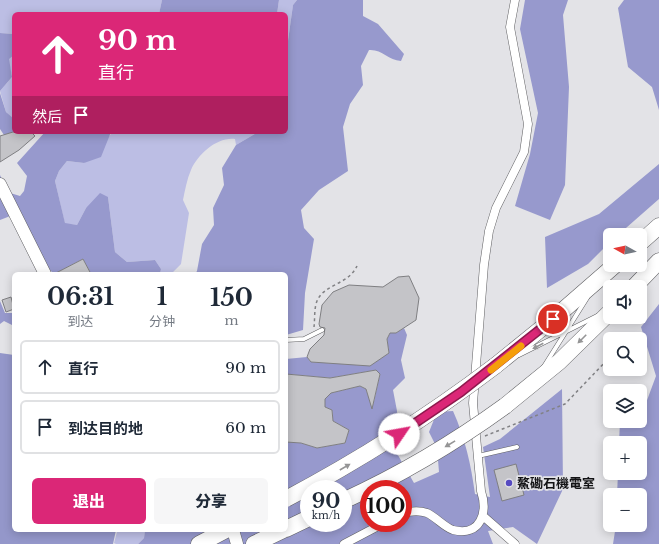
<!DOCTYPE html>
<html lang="zh">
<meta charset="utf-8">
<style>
:root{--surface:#fff;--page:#f6f6f7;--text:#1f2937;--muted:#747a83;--line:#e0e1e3;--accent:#db2777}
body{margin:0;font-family:"Libre Baskerville","Noto Sans SC",serif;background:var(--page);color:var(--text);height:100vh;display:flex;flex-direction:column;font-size:15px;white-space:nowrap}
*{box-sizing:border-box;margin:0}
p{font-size:13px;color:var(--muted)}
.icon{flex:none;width:22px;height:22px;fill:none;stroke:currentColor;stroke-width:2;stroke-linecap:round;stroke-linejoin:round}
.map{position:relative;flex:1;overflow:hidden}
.details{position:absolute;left:12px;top:272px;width:276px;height:260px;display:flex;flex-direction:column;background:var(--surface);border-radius:6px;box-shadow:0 2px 10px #0003}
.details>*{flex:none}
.banner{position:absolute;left:12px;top:12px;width:276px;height:122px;border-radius:6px;box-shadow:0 2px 10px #0003;background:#db2777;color:#fff;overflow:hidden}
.needle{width:26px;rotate:278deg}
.fabs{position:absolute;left:603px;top:228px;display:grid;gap:8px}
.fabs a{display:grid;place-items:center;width:44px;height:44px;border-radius:6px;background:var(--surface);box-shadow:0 2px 10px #0003;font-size:20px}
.speed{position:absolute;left:300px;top:480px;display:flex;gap:8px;font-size:20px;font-weight:700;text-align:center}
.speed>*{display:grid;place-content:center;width:52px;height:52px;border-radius:50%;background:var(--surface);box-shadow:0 2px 10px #0003;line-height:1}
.speed small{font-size:10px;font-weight:400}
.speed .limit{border:6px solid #d22;background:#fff;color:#111}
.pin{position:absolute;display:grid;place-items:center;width:34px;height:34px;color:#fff;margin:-17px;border:2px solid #fff;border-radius:50%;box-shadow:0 1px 4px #0007}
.me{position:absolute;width:44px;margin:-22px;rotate:57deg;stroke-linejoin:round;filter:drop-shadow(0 0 3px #0008)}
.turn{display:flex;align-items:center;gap:14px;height:84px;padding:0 20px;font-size:18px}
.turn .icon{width:52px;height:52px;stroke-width:2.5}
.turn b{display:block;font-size:28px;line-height:34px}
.then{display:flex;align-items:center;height:38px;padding:0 20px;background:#0003;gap:8px;font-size:15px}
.eta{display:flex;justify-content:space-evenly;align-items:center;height:68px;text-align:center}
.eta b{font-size:24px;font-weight:800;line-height:28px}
.cta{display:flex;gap:8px;margin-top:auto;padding:8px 20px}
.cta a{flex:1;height:46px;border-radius:6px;background:var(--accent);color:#fff;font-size:16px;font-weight:800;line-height:46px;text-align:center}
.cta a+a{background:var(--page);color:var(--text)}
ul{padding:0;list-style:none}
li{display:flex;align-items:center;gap:12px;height:54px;margin:0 8px 6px;padding:0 12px;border:2px solid var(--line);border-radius:6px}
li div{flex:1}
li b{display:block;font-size:15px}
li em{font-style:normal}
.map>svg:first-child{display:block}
.green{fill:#bcbee4}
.forest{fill:#9799cd;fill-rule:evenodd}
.water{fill:#9497ca}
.building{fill:#c4c4c8;stroke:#7f7f82}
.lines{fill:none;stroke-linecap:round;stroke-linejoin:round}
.lane-casing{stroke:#606063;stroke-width:5}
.street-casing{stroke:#606063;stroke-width:9}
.secondary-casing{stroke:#606063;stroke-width:13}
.highway-casing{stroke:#606063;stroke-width:17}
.path{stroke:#818184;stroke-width:1.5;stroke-dasharray:3 3;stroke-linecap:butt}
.lane{stroke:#fff;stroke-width:4}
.street{stroke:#fff;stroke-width:8}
.secondary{stroke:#fff;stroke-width:12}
.highway{stroke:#fff;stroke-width:16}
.highway-bridge-casing{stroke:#606063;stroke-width:17;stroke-linecap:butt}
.highway-bridge{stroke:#fff;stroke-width:16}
.oneway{fill:#959596}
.route-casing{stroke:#8e194d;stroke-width:10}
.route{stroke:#db2777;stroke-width:7}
.slow{stroke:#f59e0b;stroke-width:7}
.poi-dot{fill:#564ac1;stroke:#e3e3e7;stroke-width:1.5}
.labels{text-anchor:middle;stroke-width:3.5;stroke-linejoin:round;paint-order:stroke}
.poi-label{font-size:13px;font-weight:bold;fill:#131315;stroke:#e3e3e7;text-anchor:start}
</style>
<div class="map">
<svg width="659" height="544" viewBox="0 0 659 544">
<rect width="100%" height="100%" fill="#e3e3e7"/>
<path class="green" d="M0,0H162L159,14H14V34L0,33Z
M279,0H297L293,5L286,55V14H277Z
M14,55V119H13L6,112L0,91L12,77L8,58Z
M111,132H258L236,145L235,139C217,137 198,154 191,170C187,179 185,190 183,200L189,213L181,264L171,274H160L161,269L155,260L127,262L115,252L108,197L86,208L77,225L65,224L55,181L59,171L67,161L84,163L111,134Z
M119,530H145L144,538L138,544H116L114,543L117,532Z"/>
<path class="forest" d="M162,0H279L277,14H159Z
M297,0H363V16L378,24L404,54L401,61C388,60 382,49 369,50L361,66L363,85L350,104L343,127L348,171L319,190L301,210L304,228L314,239L305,293L303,330L286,335V274H195L197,271L202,244L214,225L213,208L224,185L222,168L236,145L258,132H286V55L293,5Z
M525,0H568L563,15L569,87L565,185L550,220L515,206L530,154L538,113L520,29Z
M624,0H659V110L652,87L628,67L618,8Z
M0,33L14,34V55L9,59L12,77L0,91Z
M0,93L6,112L14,119V132L4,135L0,129Z
M45,132H111L101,157L84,163L67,161L59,171L55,181L65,223L77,225L86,208L100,193L108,197L115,252L127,262L155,260L161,269L160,274H91L83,259L54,274L45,265L18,213L0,220V175L7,192L20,196L24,191L27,176L17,163Z
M659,164V199L618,235H610V242L588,264L547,288L545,237L599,214Z
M0,301L5,313H14V326L4,321L0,324Z
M659,304V544H613L616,525H640V495H617L618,473H640V443H619L620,421H640V406L646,403L656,376L641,327Z
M404,328L407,335L401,360L405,378L393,390L397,411L395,450L414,483L439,472L437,448L429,432L437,412L453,411C465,438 471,464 475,494L490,497L483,447L500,439L562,389L563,489L537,544L513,527L488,531L493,544H242L237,530H286V442L301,443L317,448L345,443L349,430L333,421L332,410L325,407V399L331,393L360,386L366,389L370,401H374L380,374L376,370L330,378L286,374V359L307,357L311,362H375L389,353L387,339L390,333H396ZM309,489H343V523H309ZM369,489H403V523H369Z
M145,530H230L234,544H138L144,538Z"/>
<path class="water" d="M0,353L14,355V530H116L113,544H0Z"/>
<path class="building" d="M13,132H31L35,136L19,150L0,162V136Z
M83,259L91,274H54Z
M409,276L419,298L416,320L396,333H390L387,339L389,353L370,366L311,362L307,357L310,349L324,335L325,328L320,327L319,324L322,305L333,292L349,285L383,287L398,277Z
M11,297L14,309L6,312L2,300Z
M376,370L380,374L372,409L366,389L360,386L331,393L325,399V407L332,410L333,421L349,430L345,443L317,448L301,443L286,442V374L330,378Z
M516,464L524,495L502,501L494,470Z"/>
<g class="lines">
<g class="lane-casing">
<path id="lane" d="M286,340L304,339L322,330
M519,355L597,316
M543,368L587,298
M478,456L517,447"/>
</g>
<g class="street-casing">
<path id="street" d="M403,513C411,511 419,510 427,513C436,517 444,527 453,530C481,537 488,512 481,491L473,403L484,265L489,231L496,208L524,152L528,124L510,27L515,0
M483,516L515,544
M344,544L384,523"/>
</g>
<g class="secondary-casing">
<path id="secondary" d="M0,184L45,274
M233,530L237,544"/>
</g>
<g class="highway-casing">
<path id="highway" d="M640,243L659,226
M634,287L659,261
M495,366L553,319L615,265
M505,406L559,362L610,312
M286,529L309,518
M199,544L226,530
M254,544L283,530"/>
</g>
<path class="path" d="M314,327C315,319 314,308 317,301C324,284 348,285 357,266
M485,436L565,404L610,357"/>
<use href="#lane" class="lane"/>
<use href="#street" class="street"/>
<use href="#secondary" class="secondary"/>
<use href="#highway" class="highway"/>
<g class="highway-bridge-casing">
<path id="highway-bridge" d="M286,499C360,460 429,416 495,366
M343,501C400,475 454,443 505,406"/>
</g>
<use href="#highway-bridge" class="highway-bridge"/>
</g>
<defs><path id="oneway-solid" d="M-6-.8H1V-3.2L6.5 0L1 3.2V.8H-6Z"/></defs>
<g class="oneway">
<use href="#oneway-solid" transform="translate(582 339) rotate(135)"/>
<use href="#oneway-solid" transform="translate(538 346) rotate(153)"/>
<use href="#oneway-solid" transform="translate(450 444) rotate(149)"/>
<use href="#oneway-solid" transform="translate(345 467) rotate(-30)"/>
</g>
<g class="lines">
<g class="route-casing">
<path id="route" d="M399,434L461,392L553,319"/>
</g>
<use href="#route" class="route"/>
<path class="slow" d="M491,370L521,346"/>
</g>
<circle class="poi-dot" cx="509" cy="483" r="4"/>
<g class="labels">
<g class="poi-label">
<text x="517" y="488">鰲磡石機電室</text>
</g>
</g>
</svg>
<div class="fabs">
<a><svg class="needle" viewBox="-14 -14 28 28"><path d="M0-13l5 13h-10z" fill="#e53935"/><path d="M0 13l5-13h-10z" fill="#747a83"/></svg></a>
<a><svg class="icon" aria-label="sound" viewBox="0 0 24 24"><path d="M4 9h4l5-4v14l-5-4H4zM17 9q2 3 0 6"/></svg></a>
<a><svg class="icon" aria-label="search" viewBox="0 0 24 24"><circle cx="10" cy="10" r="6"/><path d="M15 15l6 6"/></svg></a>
<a><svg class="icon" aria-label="layers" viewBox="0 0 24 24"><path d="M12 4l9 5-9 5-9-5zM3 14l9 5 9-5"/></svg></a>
<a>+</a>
<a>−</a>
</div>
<div class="speed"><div>90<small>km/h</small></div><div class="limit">100</div></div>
<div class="pin" style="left:553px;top:319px;background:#d93025"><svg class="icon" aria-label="arrive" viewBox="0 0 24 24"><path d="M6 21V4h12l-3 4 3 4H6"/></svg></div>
<svg class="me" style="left:399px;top:434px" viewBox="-20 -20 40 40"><circle r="19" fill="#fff"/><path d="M0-13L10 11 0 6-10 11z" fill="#db2777"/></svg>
<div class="banner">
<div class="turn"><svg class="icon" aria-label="ahead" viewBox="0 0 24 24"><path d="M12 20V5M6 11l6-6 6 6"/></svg><div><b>90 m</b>直行</div></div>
<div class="then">然后<svg class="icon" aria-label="arrive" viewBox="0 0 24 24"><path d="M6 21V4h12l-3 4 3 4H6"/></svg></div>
</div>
<section class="details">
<div class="eta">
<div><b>06:31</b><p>到达</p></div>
<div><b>1</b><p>分钟</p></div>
<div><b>150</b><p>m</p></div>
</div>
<ul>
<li><svg class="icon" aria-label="ahead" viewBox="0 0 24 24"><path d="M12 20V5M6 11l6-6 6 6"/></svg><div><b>直行</b></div><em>90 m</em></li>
<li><svg class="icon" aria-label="arrive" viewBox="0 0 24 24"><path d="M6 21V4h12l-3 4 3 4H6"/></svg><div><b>到达目的地</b></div><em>60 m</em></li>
</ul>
<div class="cta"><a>退出</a><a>分享</a></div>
</section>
</div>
